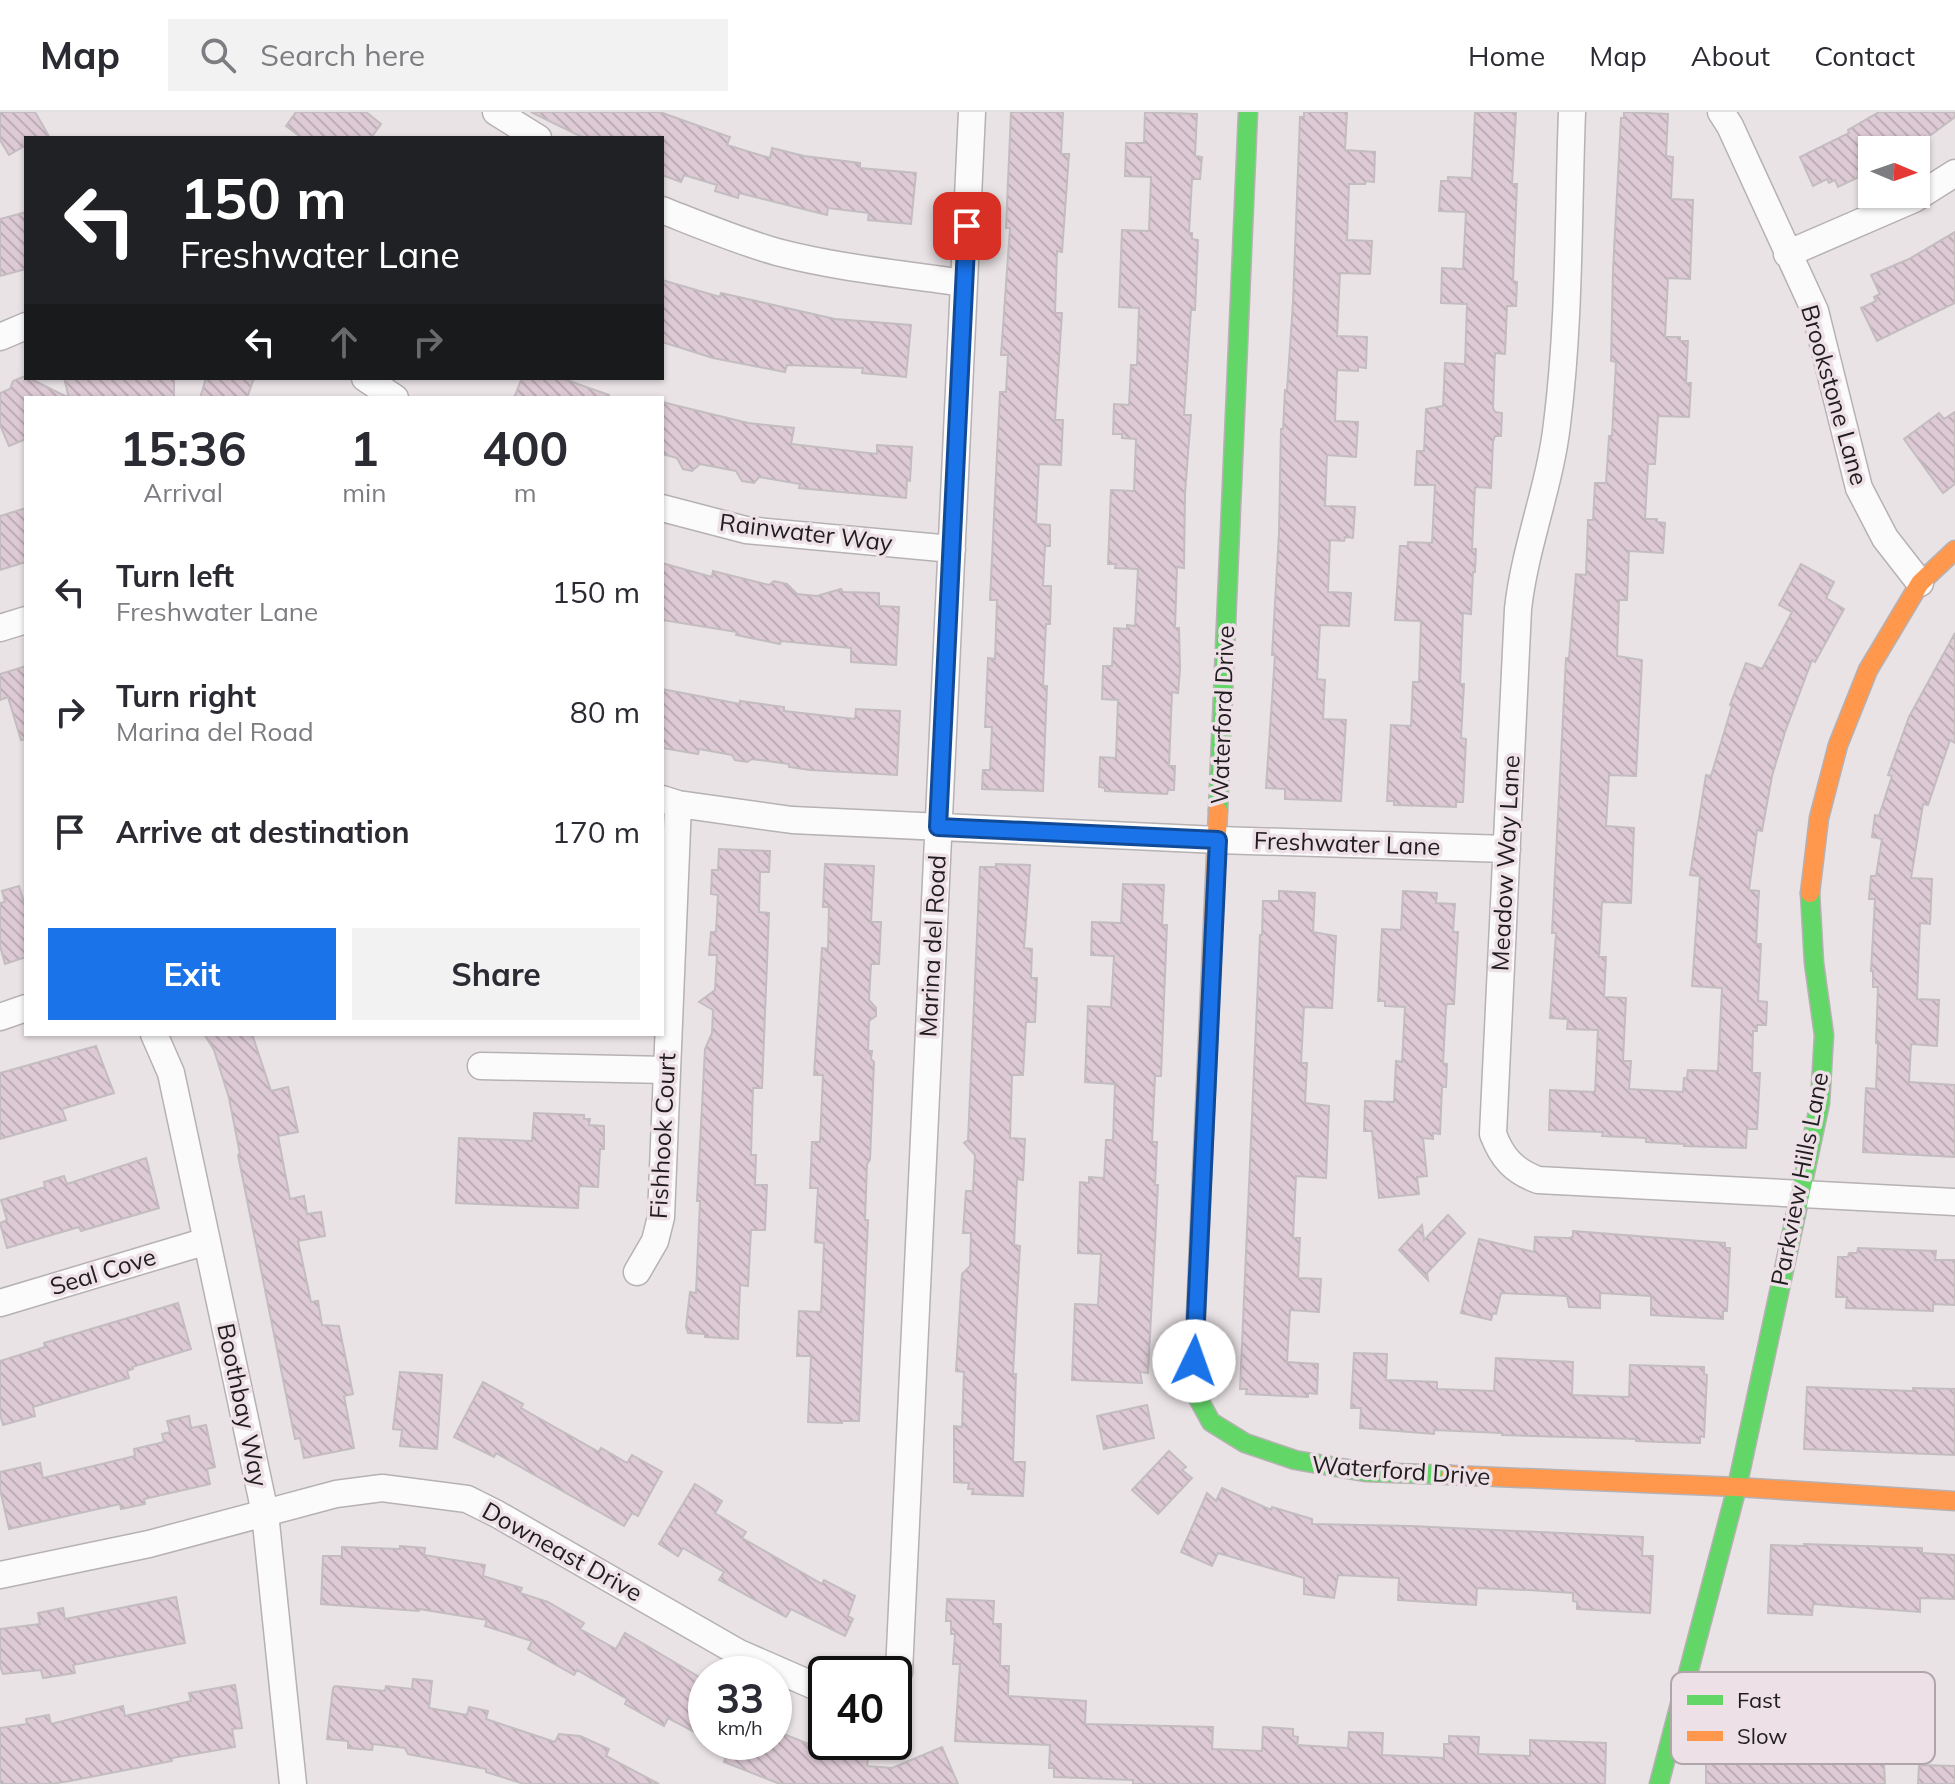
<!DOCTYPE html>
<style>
:root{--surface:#fff;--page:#f2f2f3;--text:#2b2b33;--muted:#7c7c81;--line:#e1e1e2;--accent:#1a73e8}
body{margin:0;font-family:Mulish,sans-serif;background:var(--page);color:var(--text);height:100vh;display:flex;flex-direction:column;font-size:30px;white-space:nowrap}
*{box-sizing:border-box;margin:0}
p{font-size:26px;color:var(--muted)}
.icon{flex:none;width:44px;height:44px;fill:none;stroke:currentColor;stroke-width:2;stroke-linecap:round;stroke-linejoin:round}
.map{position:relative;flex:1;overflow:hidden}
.details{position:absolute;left:24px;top:284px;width:640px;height:640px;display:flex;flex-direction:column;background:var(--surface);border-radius:0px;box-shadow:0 2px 6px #0004}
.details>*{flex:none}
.top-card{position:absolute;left:24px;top:24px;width:640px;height:244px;border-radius:0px;box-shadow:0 2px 6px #0004;background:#202124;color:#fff;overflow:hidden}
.needle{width:52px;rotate:92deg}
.tools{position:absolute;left:1858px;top:24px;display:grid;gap:16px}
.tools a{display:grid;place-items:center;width:72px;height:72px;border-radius:0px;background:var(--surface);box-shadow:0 2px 6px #0004;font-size:40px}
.speed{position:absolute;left:688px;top:1544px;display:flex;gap:16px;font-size:40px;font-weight:700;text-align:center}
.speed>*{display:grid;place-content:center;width:104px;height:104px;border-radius:50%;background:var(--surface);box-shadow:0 2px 6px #0004;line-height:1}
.speed small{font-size:20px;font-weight:400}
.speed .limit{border:4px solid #111;border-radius:12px;background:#fff;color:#111}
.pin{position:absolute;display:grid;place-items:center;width:68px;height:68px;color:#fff;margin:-34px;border-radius:16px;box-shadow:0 4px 12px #0006}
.me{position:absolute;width:88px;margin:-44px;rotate:3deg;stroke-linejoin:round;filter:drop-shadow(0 0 6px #0008)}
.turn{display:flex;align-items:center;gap:28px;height:168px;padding:0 24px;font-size:36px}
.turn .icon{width:104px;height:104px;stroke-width:2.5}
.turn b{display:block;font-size:56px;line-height:68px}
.lanes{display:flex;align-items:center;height:76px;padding:0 24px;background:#0003;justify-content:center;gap:40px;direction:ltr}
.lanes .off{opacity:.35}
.eta{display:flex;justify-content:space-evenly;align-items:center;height:136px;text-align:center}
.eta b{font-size:48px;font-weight:700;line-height:56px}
.primary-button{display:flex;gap:16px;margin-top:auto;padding:16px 24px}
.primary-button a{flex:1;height:92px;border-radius:0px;background:var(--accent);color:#fff;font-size:32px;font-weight:700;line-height:92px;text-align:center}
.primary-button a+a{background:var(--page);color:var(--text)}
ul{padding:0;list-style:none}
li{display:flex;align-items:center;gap:24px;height:120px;padding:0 24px}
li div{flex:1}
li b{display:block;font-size:30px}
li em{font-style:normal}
header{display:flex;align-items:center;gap:48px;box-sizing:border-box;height:112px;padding:0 40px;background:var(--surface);border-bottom:2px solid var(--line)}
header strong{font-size:38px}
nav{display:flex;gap:44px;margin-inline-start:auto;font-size:28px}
.search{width:560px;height:72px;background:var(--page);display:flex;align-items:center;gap:20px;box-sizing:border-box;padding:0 28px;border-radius:0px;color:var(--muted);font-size:30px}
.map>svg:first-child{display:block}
.building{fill:url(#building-back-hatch);stroke:#c3bdc0;stroke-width:2}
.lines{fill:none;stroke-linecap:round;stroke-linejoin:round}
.street-casing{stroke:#b6b1b3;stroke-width:29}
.fast-casing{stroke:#b6b1b3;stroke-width:21}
.slow-casing{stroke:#b6b1b3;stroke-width:21}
.street{stroke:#fcfbfb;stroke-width:26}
.fast{stroke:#63d668;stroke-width:18}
.slow{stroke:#ff974d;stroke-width:18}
.route-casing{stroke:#114b97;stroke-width:20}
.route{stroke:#1a73e8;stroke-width:14}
.labels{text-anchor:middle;stroke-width:7;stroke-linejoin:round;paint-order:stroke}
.street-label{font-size:24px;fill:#211d1f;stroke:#ede0e6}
.key{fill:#ede0e6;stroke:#b0a6aa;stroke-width:2}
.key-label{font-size:22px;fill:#211d1f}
</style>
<header>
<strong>Map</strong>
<div class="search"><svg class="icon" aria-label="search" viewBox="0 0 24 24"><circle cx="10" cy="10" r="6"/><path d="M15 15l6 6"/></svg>Search here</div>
<nav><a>Home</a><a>Map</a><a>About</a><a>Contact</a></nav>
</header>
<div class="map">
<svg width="1955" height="1672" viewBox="0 0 1955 1672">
<defs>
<pattern id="building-back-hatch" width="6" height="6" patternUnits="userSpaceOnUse" patternTransform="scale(2)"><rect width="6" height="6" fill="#ddcad4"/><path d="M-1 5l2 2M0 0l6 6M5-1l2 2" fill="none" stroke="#bdadb6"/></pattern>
</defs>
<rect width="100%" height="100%" fill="#eae3e6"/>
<path class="building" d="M0,0H35L50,26H26V33L9,43L0,28Z
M296,0H366L381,12L371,26H302L286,14Z
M531,0H660L730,25L727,33L770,46L772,36L804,44L860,51V56L916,61L911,112L868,108L869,101L828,96L827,103L739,81L738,86L715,79L717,73L684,63L681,70L662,63V26H584Z
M1011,0H1063L1061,42H1069L1062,140L1057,139L1055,201H1062L1055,308H1063L1061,353L1039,352L1036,412L1050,413V434H1045L1043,474H1051L1050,512H1046L1043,574H1047L1043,679L982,677L983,658H990L992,615H985L988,546L995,547L997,488H990L1000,280H1006L1008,243H1001L1010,116H1006Z
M1145,0L1197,2L1195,44L1202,45L1200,67H1192L1189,121H1192V127L1198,128L1195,198H1191L1184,303H1191L1185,381L1184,456L1177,455L1175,516H1179L1180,557L1178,581L1172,580L1169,654H1175L1174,678H1168L1167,682L1105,679V676L1099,675L1100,645L1116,646L1118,588L1102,587L1103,554H1112L1114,516L1127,517V513L1135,514L1138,457L1115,456L1116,452H1108L1111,378L1134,379L1136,327L1122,326V322H1113L1114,292L1129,293L1131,253H1137L1139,196L1119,195L1122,118L1149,119L1151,65L1125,64L1126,31H1144Z
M1304,0H1347L1345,38L1375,40L1374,70L1366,69L1365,72H1349L1347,128L1372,129L1370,162L1340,161L1337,224L1367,225L1366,256L1358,255V259L1337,258L1335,309L1358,310L1356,345L1327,343L1325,394L1355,395L1353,426L1345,425L1344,429L1330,428L1328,480L1351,481L1349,514L1320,513L1317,567L1325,568L1323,607L1346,608L1341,689L1285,687V677L1266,676L1275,543H1272L1279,421L1281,317H1283L1285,278H1287L1293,190L1300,5H1304Z
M1475,0H1516L1512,72H1517L1513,169L1517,170L1516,194H1507L1505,242L1495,241L1493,296L1495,300L1502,301L1501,324H1495L1493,330L1491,376L1475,375L1472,437H1476L1475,460H1473L1471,502L1463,501L1460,572H1464L1461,626L1466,627L1463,690H1456V695L1394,693V689H1387L1391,613L1411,614L1413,570H1419L1421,509L1395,508L1400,434H1408V430L1432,431L1435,373H1415L1417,339H1424L1426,297L1443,294L1445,251L1465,252L1467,192L1441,191L1442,156L1463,157L1466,100L1439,99L1441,69H1448V65L1472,66Z
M1624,0L1668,2L1666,44L1673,45L1671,87L1693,88L1690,167L1668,166L1665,225H1680V229H1688L1686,271H1691L1689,305L1658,304L1655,352H1648L1645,407H1657V410L1665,411L1663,441L1629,439L1627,488H1619L1617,544L1642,548L1636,664L1609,663L1606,714L1634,716L1631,791L1602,790L1599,845H1606L1604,885L1626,886L1623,949H1631L1629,977L1683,980L1684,966H1687L1688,958L1718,959L1722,876L1692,874L1700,764L1690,763L1706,663L1711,664L1732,594L1730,593L1746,551L1762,557L1792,500L1779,493L1801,452L1834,470L1826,486L1844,497L1815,550L1812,548L1785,620L1772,664L1762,719L1757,718L1749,778L1759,779L1756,832H1761L1758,889L1767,890L1766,913H1757V919H1753L1752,961H1760L1757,1017H1747L1746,1036L1684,1034L1685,1032L1646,1030V1026L1602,1024L1603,1020L1549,1018L1550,978L1595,980L1598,918L1567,917L1568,907L1550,906L1556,821H1552L1566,546H1569L1576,462L1586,463L1588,408H1593L1595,371H1606L1609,324H1612L1616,250L1611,249L1613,158L1621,6H1624Z
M1879,0H1955V5L1927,26L1925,24L1903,38H1872V58L1861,64L1838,75L1835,68L1829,71L1827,67L1813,74L1800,45L1849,21L1848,18Z
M26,100V157L0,164V107Z
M1955,120V191L1877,229L1861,196L1876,189L1874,185L1880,182L1871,163L1909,147Z
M662,168L720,185L721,181L835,207L911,213L906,265L862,261L863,256L787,253L785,260L713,246L662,230Z
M25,264L69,286L64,266H174V286H26V327L9,334L0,313V281L10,277L13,269Z
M206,266H254L247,286H200Z
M522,266H561L609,283V286H514Z
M662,290L748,311L794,316L791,332L877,342V333L912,335L910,369L907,368L906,386L799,376L800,372L759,365L754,371L742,369L736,359L700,352L692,359L683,357L677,346L662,342Z
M1955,300V372L1943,381L1904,327L1939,301L1944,307Z
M26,396V450L0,458V404Z
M662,451L712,465L713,459L769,473L774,469L787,472L797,482L817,484L841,477L843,480L879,481V494L899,495L896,553L851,550V536L781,529L780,532L736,523L737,520L662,508Z
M1955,521V631L1950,628L1928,693L1923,692L1911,766L1932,767L1930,812L1920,811L1917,887L1939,888L1937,934L1911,932L1909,970L1955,973V1045L1863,1040L1866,976L1876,977L1878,931H1876L1878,875H1873V859H1871L1875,787H1869L1871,764H1876L1882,727L1872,725L1875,703L1879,704L1892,664L1888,663L1909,605Z
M26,554V627L21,628L8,585L0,588V562Z
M662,577L740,592V589L784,595V599L855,607L856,597L900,599L897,663L810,658L789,655V652L752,647L747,650L735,648L732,643L699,637L698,642L662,636Z
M719,737L770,739L769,760H760L759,800L769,801L762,976H753L751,1043H756L755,1073H767L765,1118H751L748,1174L740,1173L738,1227L705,1225V1222L688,1221L686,1215L690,1180L696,1181L700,1089H697L705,937L712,921L713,898L699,890L715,878L717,843H709L711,820H716L718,783L711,782L712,758H718Z
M825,752L874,754L871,810H881L879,852H871L869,888L876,896V904L869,909L868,939H872L871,947L874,950L870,1048L867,1052L865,1108H868L859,1309H842V1311L808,1310L811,1244H797L799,1199L821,1200L824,1131L815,1130L818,1076H810L812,1030H820L823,963H814L822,836L828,837L829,795H823Z
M996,752L1030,753L1024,836L1032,837L1031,866H1037L1035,910H1026L1023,963H1012L1010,1026L1025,1027L1023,1068L1017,1067L1014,1133L1020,1134L1013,1262H1016L1013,1350H1025L1023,1384L972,1382L973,1377H968L969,1371L954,1370V1314L962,1315L964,1260L956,1259L962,1162L970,1154L971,1121H963L966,1079H973L975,1043L964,1031L968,1028L980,755H996Z
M1123,772L1164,773L1162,813H1167L1161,964H1155L1152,1030H1157L1155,1073H1158L1148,1261L1140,1260L1142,1271L1072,1268L1075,1192L1098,1193L1101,1142L1078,1141L1080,1070L1089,1071V1065L1104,1066L1106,1028H1113L1115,972L1085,970L1088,894L1111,895L1114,844L1091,843L1092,810L1121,811Z
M19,774L26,797V845L5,852L0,834V791L5,790L2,779Z
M1279,779L1315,781L1313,820L1336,824L1332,896L1304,895L1301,951H1307L1305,991L1329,994L1326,1066L1296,1064L1293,1126H1300L1298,1166L1321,1167L1319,1200L1290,1198L1287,1250L1318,1252L1317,1282L1308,1281V1285L1246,1282L1247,1277H1240L1260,823H1262L1263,789H1279Z
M1403,779L1437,781L1436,791L1455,792L1453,820H1458L1454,892H1447L1446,896L1443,951L1447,952L1446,975H1442L1440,1022L1433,1021V1027L1423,1026L1427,1064L1417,1065L1419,1082L1379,1086L1372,1019H1364L1365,989L1394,990L1396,949L1402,950L1405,895L1385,894V889H1378L1382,817L1401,818Z
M204,922H252L271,979L288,975L298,1020L278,1024L290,1087L304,1084L307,1102L321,1100L325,1124L298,1129L311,1190L318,1189L322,1213L339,1214L353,1282L344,1284L354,1336L304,1346L300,1326L295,1327L238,1043L240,1042L229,986L214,938Z
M96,934L114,981L62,997L66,1008L0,1027V961Z
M534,1001L584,1003V1007H590L589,1013L604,1014V1037H600L598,1075L579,1074L578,1096L456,1091L459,1026L532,1029Z
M146,1046L159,1096L81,1119L79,1115L7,1136L0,1111L7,1108L1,1088L45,1075L44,1070L64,1064L67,1072Z
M1448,1103L1465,1121L1427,1161L1428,1168L1399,1138L1422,1113L1424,1128Z
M1573,1119L1725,1131V1136H1730L1727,1199H1723V1207L1651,1203V1184L1600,1181V1196L1569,1195L1567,1184L1501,1181L1496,1202L1493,1201L1491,1208L1461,1201L1479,1127L1534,1140L1535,1125L1568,1126L1573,1125Z
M1858,1136L1936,1139L1935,1148H1955V1193L1933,1192V1199L1846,1196L1847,1185H1836L1838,1145H1848L1849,1141H1857Z
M178,1191L191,1237L132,1255L133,1257L127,1259L129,1266L33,1295L35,1304L3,1313L0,1302V1249L45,1235L44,1231Z
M1354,1241L1387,1242L1386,1268L1437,1270V1277L1494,1279L1496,1246L1573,1250L1572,1283L1629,1285L1630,1253L1704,1255V1262L1707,1263L1704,1325L1700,1324V1331L1660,1330L1636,1329V1327L1502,1323V1321L1434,1318V1322L1360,1316L1361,1296H1351Z
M400,1260L442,1263L437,1337L400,1334L402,1318L393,1317Z
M483,1270L523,1292L521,1296L599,1340L601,1336L627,1351L632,1343L662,1360L638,1404L632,1401L624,1414L496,1341L494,1345L454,1325Z
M1807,1275L1913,1279V1276L1955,1277V1343L1804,1337Z
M1147,1293L1154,1326L1104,1337L1097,1304Z
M189,1304L191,1316L206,1313L215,1355L207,1357L210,1372L144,1387L145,1392L121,1397L120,1392L9,1417L0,1377V1360L40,1351L43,1366L135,1344L134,1337L164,1330L162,1322L170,1320L167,1309Z
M1169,1339L1186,1355L1182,1358L1192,1366L1158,1402L1132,1378Z
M695,1372L722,1389L715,1401L746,1420L742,1426L822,1472L824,1468L855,1484L848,1504L853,1507L845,1524L791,1497L786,1505L719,1468L724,1460L683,1436L678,1444L659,1432Z
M1222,1376L1271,1398L1272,1395L1312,1407V1412L1411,1414L1643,1425L1642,1444H1653L1650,1501L1577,1497V1490L1573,1489V1481L1529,1478L1477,1476L1476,1493L1398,1488L1399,1466L1338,1463L1334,1486L1304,1482V1466L1218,1441L1212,1454L1181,1440L1207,1381L1216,1389Z
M1804,1432L1922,1436V1441L1955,1443V1487L1920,1486V1500L1813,1492L1812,1503L1768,1501L1771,1433L1804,1434Z
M400,1434L425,1436L424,1443L485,1453L483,1464L522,1476L520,1481L548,1490L584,1511L580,1517L616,1537L625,1521L706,1569V1626L668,1606L664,1614L625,1592L627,1587L577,1558L574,1563L528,1537L532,1529L485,1514L487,1508L419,1497V1499L321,1492L323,1444H342V1435L400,1437Z
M176,1485L185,1531L73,1553L75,1561L43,1566L41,1558L3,1562L0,1554V1517L40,1512L38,1501L63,1496L65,1507Z
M947,1487L994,1489L993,1512H1001L1000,1554H1009L1008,1584L1086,1589L1085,1612L1213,1615L1212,1637L1262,1639L1263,1615L1293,1617V1624L1298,1625L1297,1633L1348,1636L1349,1620L1383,1621L1382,1643L1444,1646V1632H1449V1624L1479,1625L1478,1642L1530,1644V1628L1606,1631L1605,1672H1133V1668L1054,1665V1656H1049L1050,1633L955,1629L960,1552H953L955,1522H951V1509H946Z
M413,1567L432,1569L429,1596L467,1603L469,1595L488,1599L486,1607L555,1630L559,1622L580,1624L609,1637L606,1644L659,1672H524L486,1660V1657L408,1642L405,1636L373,1632L372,1638L348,1636V1629L327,1627L333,1576L335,1574L385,1579L386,1574L412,1577Z
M235,1573L242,1616L232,1617L235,1635L172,1646V1649L70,1669L51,1672H0V1616L27,1612L26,1607L49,1603L51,1612L123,1594L125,1604L191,1589L189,1581Z
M774,1618L843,1646L868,1647L867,1654L892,1656L942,1635L958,1672H780L724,1650L732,1630H774Z
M1706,1641L1857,1643V1650L1884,1651L1885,1672H1706Z
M1919,1653L1955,1654V1672H1918Z"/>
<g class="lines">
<g class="street-casing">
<path id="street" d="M496,0L538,26
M1572,0C1568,104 1570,209 1557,312C1550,374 1525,434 1518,497L1493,1022C1502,1046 1514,1059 1538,1068L1955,1090
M1721,0L1730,14L1815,199L1859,376L1885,426L1920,471
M662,98C700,113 738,129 777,140C838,156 902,162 964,171
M1787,142L1914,87L1955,61
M0,225L26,214
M365,266L395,286
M662,396L746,418L952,437
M0,516L26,508
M662,687L678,692L792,708L1218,728L1507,737
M0,905L26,896
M154,922L171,961L265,1401L293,1672
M481,954L666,958
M637,1160L655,1129L661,1105L678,692
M0,1191L207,1129
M0,1463L149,1432L336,1382L382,1376L467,1387L497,1402L739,1541L826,1579
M894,1571L899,1560L972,0"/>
</g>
<g class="fast-casing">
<path id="fast" d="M1218,699L1248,0
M1202,1063L1194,1249L1199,1288L1211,1310L1245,1331L1295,1348L1365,1360L1451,1363
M1659,1672L1737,1375L1820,991L1824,923L1814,851L1810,781"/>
</g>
<g class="slow-casing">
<path id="slow" d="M1810,781L1819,706L1838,633L1868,558L1920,471L1955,438
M1202,1063L1218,699
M1451,1363L1737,1375L1955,1389"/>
</g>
<use href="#street" class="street"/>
<use href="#fast" class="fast"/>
<use href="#slow" class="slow"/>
</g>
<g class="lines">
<g class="route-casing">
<path id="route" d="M967,114L938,715L1218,728L1194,1249"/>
</g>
<use href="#route" class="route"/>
</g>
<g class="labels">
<g class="street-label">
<text transform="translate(1834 283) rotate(74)" y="8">Brookstone Lane</text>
<text transform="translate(806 421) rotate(7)" y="8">Rainwater Way</text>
<text transform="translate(1223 603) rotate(-88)" y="8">Waterford Drive</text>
<text transform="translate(1347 732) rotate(2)" y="8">Freshwater Lane</text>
<text transform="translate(1506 751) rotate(-87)" y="8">Meadow Way Lane</text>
<text transform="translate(933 834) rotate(-87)" y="8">Marina del Road</text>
<text transform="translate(663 1024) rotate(-87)" y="8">Fishhook Court</text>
<text transform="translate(1800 1067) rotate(-79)" y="8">Parkview Hills Lane</text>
<text transform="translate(103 1160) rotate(-17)" y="8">Seal Cove</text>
<text transform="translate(242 1293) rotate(78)" y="8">Boothbay Way</text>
<text transform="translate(1401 1359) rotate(4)" y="8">Waterford Drive</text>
<text transform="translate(562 1440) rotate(29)" y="8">Downeast Drive</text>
</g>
</g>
<rect x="1671" y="1560" width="264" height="92" rx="12" class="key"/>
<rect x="1687" y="1583" width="36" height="10" fill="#63d668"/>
<rect x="1687" y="1619" width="36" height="10" fill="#ff974d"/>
<g class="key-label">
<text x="1737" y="1596">Fast</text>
<text x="1737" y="1632">Slow</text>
</g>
</svg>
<div class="tools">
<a><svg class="needle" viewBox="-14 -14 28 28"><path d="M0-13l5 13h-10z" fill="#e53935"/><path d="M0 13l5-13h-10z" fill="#7c7c81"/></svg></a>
</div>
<div class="speed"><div>33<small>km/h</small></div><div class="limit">40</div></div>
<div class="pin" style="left:967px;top:114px;background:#d93025"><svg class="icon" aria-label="arrive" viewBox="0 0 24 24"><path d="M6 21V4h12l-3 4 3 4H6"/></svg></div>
<svg class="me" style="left:1194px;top:1249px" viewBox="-20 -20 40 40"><circle r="19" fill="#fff"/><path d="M0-13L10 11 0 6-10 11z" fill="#1a73e8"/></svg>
<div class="top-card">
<div class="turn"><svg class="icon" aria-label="left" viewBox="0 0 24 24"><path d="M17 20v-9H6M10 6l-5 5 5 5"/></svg><div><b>150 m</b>Freshwater Lane</div></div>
<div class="lanes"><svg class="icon" aria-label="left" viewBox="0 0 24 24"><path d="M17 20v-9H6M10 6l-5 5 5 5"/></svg><svg class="icon off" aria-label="ahead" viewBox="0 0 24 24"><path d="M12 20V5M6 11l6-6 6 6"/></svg><svg class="icon off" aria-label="right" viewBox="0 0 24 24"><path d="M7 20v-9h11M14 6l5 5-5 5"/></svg></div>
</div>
<section class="details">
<div class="eta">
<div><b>15:36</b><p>Arrival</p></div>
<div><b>1</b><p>min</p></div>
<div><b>400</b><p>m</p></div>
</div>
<ul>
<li><svg class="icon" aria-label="left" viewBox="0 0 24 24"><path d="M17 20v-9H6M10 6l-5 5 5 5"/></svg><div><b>Turn left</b><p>Freshwater Lane</p></div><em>150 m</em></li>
<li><svg class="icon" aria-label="right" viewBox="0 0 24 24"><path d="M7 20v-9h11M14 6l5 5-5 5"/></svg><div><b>Turn right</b><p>Marina del Road</p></div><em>80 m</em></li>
<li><svg class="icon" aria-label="arrive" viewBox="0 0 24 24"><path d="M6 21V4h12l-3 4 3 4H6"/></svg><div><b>Arrive at destination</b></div><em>170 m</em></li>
</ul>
<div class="primary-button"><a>Exit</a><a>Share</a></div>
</section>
</div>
